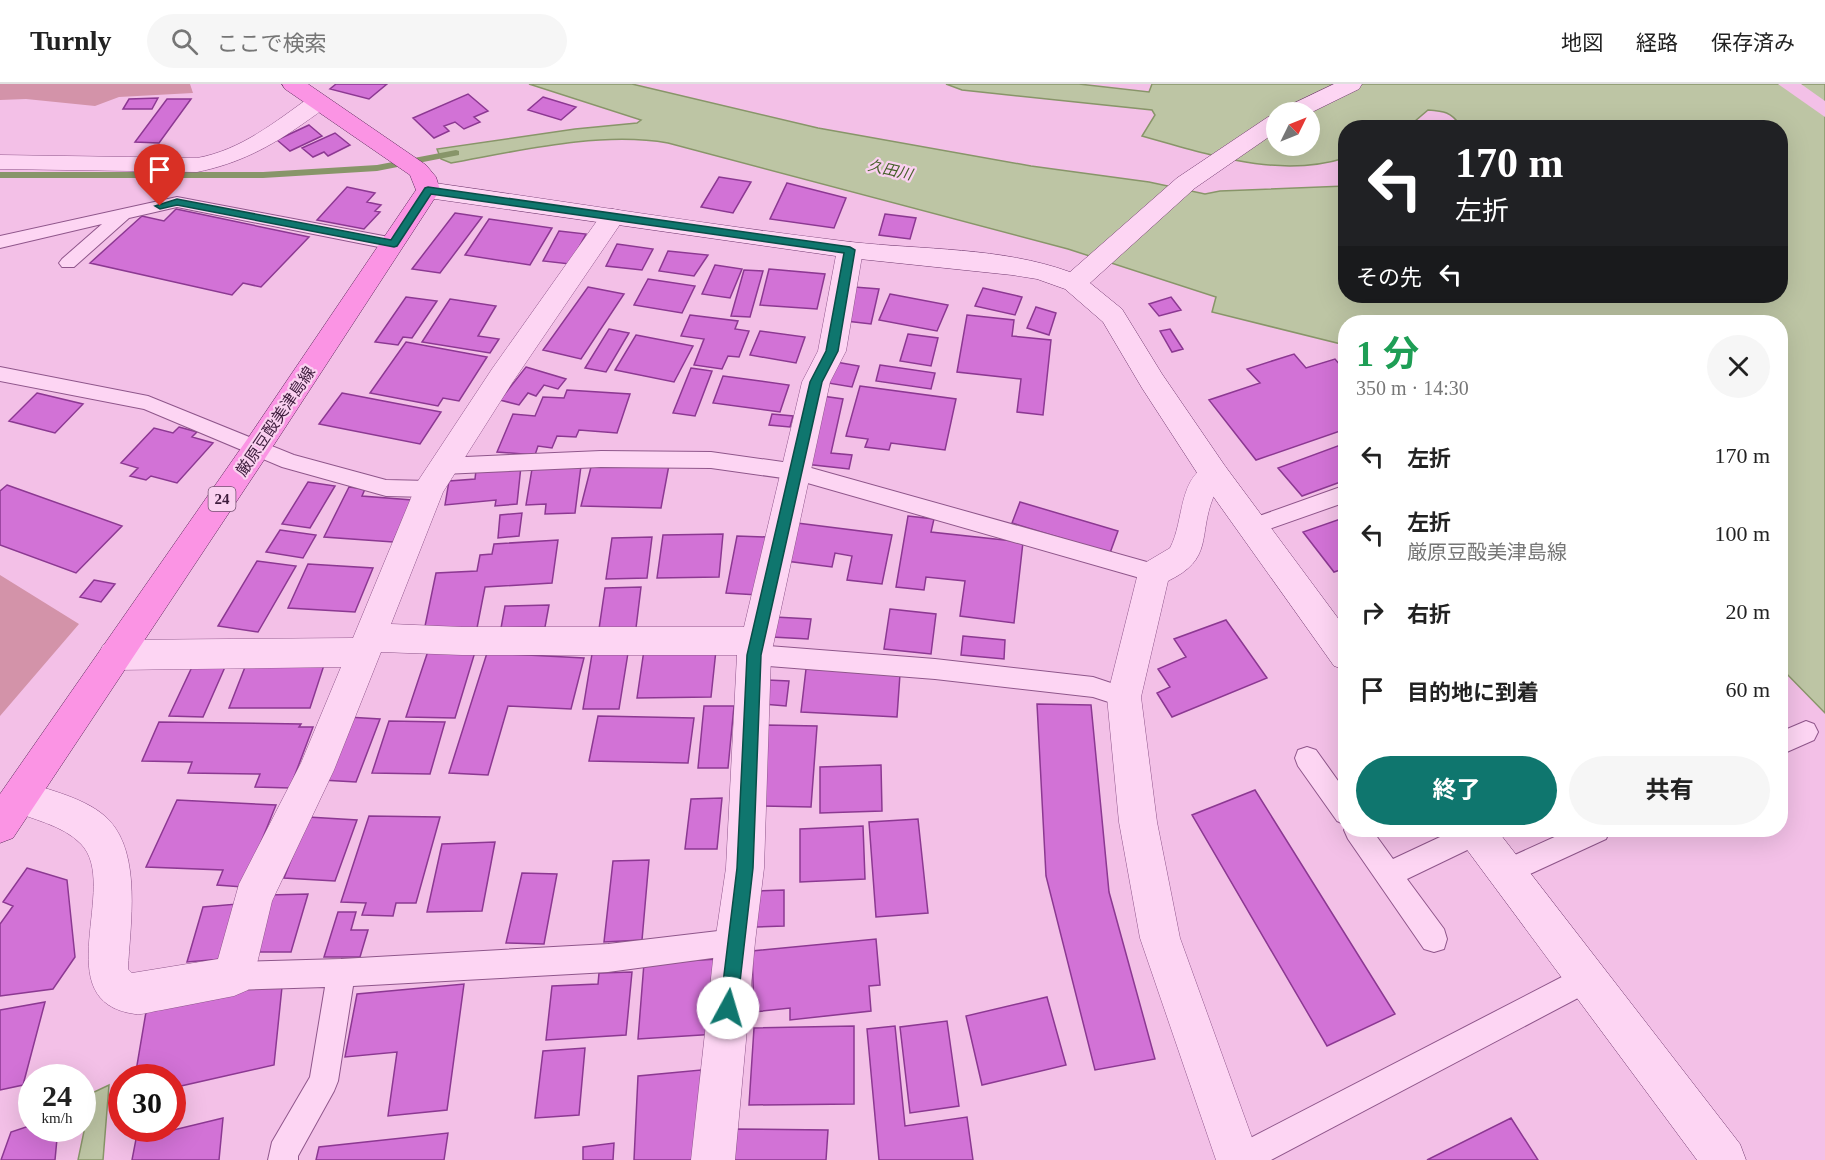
<!DOCTYPE html>
<html lang="ja">
<meta charset="utf-8">
<style>
:root{--surface:#fff;--page:#f6f6f6;--text:#222;--muted:#767676;--line:#e0e0e0;--accent:#0f766e}
body{margin:0;font-family:"Times New Roman","Noto Sans JP",serif;background:var(--page);color:var(--text);height:100vh;display:flex;flex-direction:column;font-size:22px;white-space:nowrap}
*{box-sizing:border-box;margin:0}
p{font-size:20px;color:var(--muted)}
.icon{flex:none;width:33px;height:33px;fill:none;stroke:currentColor;stroke-width:2;stroke-linecap:round;stroke-linejoin:round}
.map{position:relative;flex:1;overflow:hidden}
.drawer{position:absolute;left:1338px;top:231px;width:450px;height:522px;display:flex;flex-direction:column;background:var(--surface);border-radius:24px;box-shadow:0 6px 24px #0002}
.drawer>*{flex:none}
.guide{position:absolute;left:1338px;top:36px;width:450px;height:183px;border-radius:24px;box-shadow:0 6px 24px #0002;background:#202124;color:#fff;overflow:hidden}
.needle{width:39px;rotate:47deg}
.controls{position:absolute;left:1266px;top:18px;display:grid;gap:12px}
.controls a{display:grid;place-items:center;width:54px;height:54px;border-radius:50%;background:var(--surface);box-shadow:0 6px 24px #0002;font-size:30px}
.speed{position:absolute;left:18px;top:980px;display:flex;gap:12px;font-size:30px;font-weight:700;text-align:center}
.speed>*{display:grid;place-content:center;width:78px;height:78px;border-radius:50%;background:var(--surface);box-shadow:0 6px 24px #0002;line-height:1}
.speed small{font-size:15px;font-weight:400}
.speed .limit{border:9px solid #d22;background:#fff;color:#111}
.pin{position:absolute;display:grid;place-items:center;width:51px;height:51px;color:#fff;margin:-62px -26px;border-radius:50% 50% 50% 0;rotate:-45deg;box-shadow:0 0 6px #0007}
.pin .icon{rotate:45deg}
.me{position:absolute;width:66px;margin:-33px;rotate:6deg;stroke-linejoin:round;filter:drop-shadow(0 0 4px #0008)}
.turn{display:flex;align-items:center;gap:21px;height:126px;padding:0 18px;font-size:27px}
.turn .icon{width:78px;height:78px;stroke-width:2.5}
.turn b{display:block;font-size:42px;line-height:51px}
.then{display:flex;align-items:center;height:57px;padding:0 18px;background:#0003;gap:12px;font-size:22px}
.round{display:grid;place-items:center;flex:none;width:63px;height:63px;border-radius:32px;background:var(--page)}
.overview{display:flex;align-items:center;justify-content:space-between;height:102px;padding:0 18px}
h1{font-size:36px;font-weight:700;line-height:45px;color:#1e9e55}
.cta{display:flex;gap:12px;margin-top:auto;padding:12px 18px}
.cta a{flex:1;height:69px;border-radius:36px;background:var(--accent);color:#fff;font-size:24px;font-weight:700;line-height:69px;text-align:center}
.cta a+a{background:var(--page);color:var(--text)}
ul{padding:0;list-style:none}
li{display:flex;align-items:center;gap:18px;height:78px;padding:0 18px}
li div{flex:1}
li b{display:block;font-size:22px}
li em{font-style:normal}
header{display:flex;align-items:center;gap:36px;box-sizing:border-box;height:84px;padding:0 30px;background:var(--surface);border-bottom:2px solid var(--line)}
header strong{font-size:28px}
nav{display:flex;gap:33px;margin-inline-start:auto;font-size:21px}
.search{width:420px;height:54px;background:var(--page);display:flex;align-items:center;gap:15px;box-sizing:border-box;padding:0 21px;border-radius:33px;color:var(--muted);font-size:22px}
.map>svg:first-child{display:block}
.green{fill:#d393a9}
.water{fill:#bdc5a4;stroke:#889569;stroke-width:1.5;fill-rule:evenodd}
.pier{fill:#f3c0e7}
.lines{fill:none;stroke-linecap:round;stroke-linejoin:round}
.stream{fill:#889569;fill-rule:evenodd}
.building{fill:#d272d6;stroke:#8c3892;stroke-width:1.5}
.lane-casing{stroke:#8f568b;stroke-width:2}
.street-casing{stroke:#8f568b;stroke-width:1}
.secondary-casing{stroke:#71396f;stroke-width:1}
.primary-casing{stroke:#5c2a5c;stroke-width:1}
.lane{fill:#fdd5f3;fill-rule:evenodd}
.street{fill:#fdd5f3;fill-rule:evenodd}
.secondary{fill:#fdd5f3;fill-rule:evenodd}
.primary{fill:#fb94e4;fill-rule:evenodd}
.route{fill:#0f766e;stroke:#0a4d48;stroke-width:1.5}
.labels{text-anchor:middle;stroke-width:4.5;stroke-linejoin:round;paint-order:stroke}
.far-water-label{font-size:15px;font-style:italic;fill:#455f29;stroke:#fad1f0}
.shield{fill:#fad1f0;stroke:#765272;stroke-width:1.5}
.shield-label{font-size:15px;font-weight:bold;fill:#3d1c3c}
.street-label{font-size:16px;fill:#3d1c3c;stroke:#fad1f0}
</style>
<header>
<strong>Turnly</strong>
<div class="search"><svg class="icon" aria-label="search" viewBox="0 0 24 24"><circle cx="10" cy="10" r="6"/><path d="M15 15l6 6"/></svg>ここで検索</div>
<nav><a>地図</a><a>経路</a><a>保存済み</a></nav>
</header>
<div class="map">
<svg width="1825" height="1076" viewBox="0 0 1825 1076">
<rect width="100%" height="100%" fill="#f3c0e7"/>
<path class="green" d="M0,0H190L193,9L119,13L95,22L26,15L0,16Z
M0,491L79,540L0,632Z"/>
<path class="water" d="M529,0H632L818,44L1031,82L1149,98L1205,110L1220,107L1345,102L1346,212H1780V44L1458,43L1460,41C1451,28 1444,27 1428,26L1408,43L1346,44L1345,74C1278,95 1208,70 1142,52L1155,31L1152,26L962,6L946,0H1079L1149,8L1152,0H1825V629L1781,584L1780,238H1346L1345,261L1212,228L1216,213L1068,165L668,59C600,47 518,67 451,79L441,75L437,65L575,45L637,39L641,36ZM1276,28H1310V62H1276Z
M109,1001L103,1076H78L92,1009Z"/>
<path class="pier" d="M1778,0H1801L1825,17V33Z"/>
<g class="lines">
<path class="stream" d="M456,66L459,67V71L377,87L263,94H0V88H263L377,81Z"/>
</g>
<path class="building" d="M336,0H387L369,15L330,5Z
M468,10L488,27L474,33L480,38L464,45L455,38L444,42L449,47L434,54L413,34Z
M543,13L576,23L561,36L528,26Z
M158,14L152,25H123L129,15Z
M167,15H191L159,59L135,58Z
M309,41L322,52L290,67L277,56Z
M335,49L350,61L328,72L324,68L313,73L302,64Z
M719,93L751,98L733,129L701,123Z
M787,99L846,114L834,144L770,135Z
M347,103L375,109L367,118L381,121L375,127L380,128L364,145L317,136Z
M176,125L309,153L261,203L243,199L232,211L90,179L142,132L164,137Z
M455,129L482,133L440,189L412,185Z
M885,130L916,134L910,155L879,151Z
M489,135L552,144L530,181L465,171Z
M559,147L586,150L570,180L543,177Z
M617,160L653,165L642,186L606,182Z
M668,167L708,171L694,192L659,187Z
M715,181L742,185L730,214L702,210Z
M769,185L825,190L817,225L760,221Z
M744,186L763,187L750,233L731,232Z
M648,195L695,202L682,229L634,221Z
M588,203L624,210L581,275L543,266Z
M854,203L879,205L871,240L846,237Z
M983,204L1022,213L1015,231L975,222Z
M890,210L948,221L937,247L879,236Z
M406,213L437,217L412,254L403,253L398,261L375,258Z
M1171,213L1181,226L1159,232L1149,220Z
M450,215L496,222L478,252L499,255L490,269L422,258Z
M1036,223L1056,229L1049,251L1027,244Z
M690,231L738,237L735,245L749,247L739,273L728,272L722,285L694,281L704,255L681,252Z
M967,231L1014,236L1012,252L1051,256L1043,331L1017,328L1021,295L957,288Z
M609,245L629,249L606,288L585,284Z
M1170,245L1183,265L1172,268L1160,247Z
M760,247L805,253L796,279L750,271Z
M908,250L938,254L931,282L900,277Z
M636,251L693,262L674,298L615,286Z
M406,258L487,273L459,317L443,314L438,322L370,309Z
M1294,270L1306,284L1335,275L1346,288V345L1256,376L1209,316L1260,299L1247,285Z
M836,278L859,282L852,303L828,299Z
M880,281L935,289L931,305L876,297Z
M526,283L566,295L558,305L544,301L536,312L528,309L519,321L500,316Z
M691,284L712,287L695,332L673,329Z
M723,292L789,301L780,328L713,319Z
M860,302L956,315L945,366L891,359L889,366L865,363L868,355L846,352Z
M567,306L630,310L617,349L579,346L576,353L557,352L552,364L538,362L535,371L497,368L513,330L535,332L543,313L564,314Z
M37,309L83,320L55,349L9,337Z
M342,309L441,328L420,360L319,340Z
M822,312L843,315L831,369L852,371L849,385L805,380Z
M772,330L793,332L790,343L769,341Z
M179,343L197,348L192,353L213,359L177,399L151,392L146,396L130,392L138,384L121,379L154,344L173,349Z
M1343,360L1346,363V396L1302,412L1278,384Z
M592,379L669,381L661,424L581,422Z
M521,382L517,420L495,422L496,416L445,421L449,397L475,395L476,386Z
M581,382L575,429L545,430L546,420L526,421L532,385Z
M308,398L335,402L310,444L282,440Z
M7,401L122,442L76,489L0,461V407Z
M349,403L365,405L362,412L412,416L393,458L324,453Z
M1020,418L1118,447L1110,469L1012,439Z
M522,429L519,452L498,454L500,431Z
M908,432L934,435L931,448L1023,458L1014,539L960,532L965,497L926,493L924,506L896,503Z
M1346,433V484L1334,488L1303,448Z
M797,439L892,451L882,500L847,496L852,472L835,469L832,483L786,477Z
M280,446L316,451L303,474L266,468Z
M723,450L719,493L657,494L663,451Z
M737,452L767,453L758,511L726,509Z
M652,453L647,494L606,495L612,454Z
M558,456L552,499L485,503L477,544L424,547L436,489L477,487L480,471L492,470L494,460Z
M257,477L296,482L258,548L218,542Z
M308,480L373,484L355,528L288,524Z
M94,496L115,500L101,518L80,513Z
M641,503L636,544L599,545L605,504Z
M549,521L545,543L501,544L505,522Z
M890,525L936,530L931,570L884,565Z
M775,533L811,535L808,555L772,553Z
M1226,536L1267,594L1172,633L1157,609L1170,603L1158,585L1186,573L1174,555Z
M963,552L1005,556L1004,575L961,571Z
M644,566H716L711,613L637,614Z
M428,567L475,568L455,634L406,633Z
M487,569L584,574L571,625L508,622L488,691L449,689Z
M628,569L619,625H583L592,570Z
M247,578H325L310,624H229Z
M192,583H225L203,633L169,632Z
M806,585L900,590L897,633L801,628Z
M767,596L789,597L786,622L763,620Z
M1037,620L1091,621L1109,808L1155,975L1095,986L1046,792Z
M704,622H734L728,684H698Z
M598,632L694,634L688,679L589,677Z
M347,633L380,635L356,698L322,696Z
M389,637L445,638L430,690L372,689Z
M159,638L301,640L299,643H313L290,704L255,703L260,690L188,689L192,678L142,677Z
M766,641L817,642L811,723L758,722Z
M881,681L882,727L820,729V683Z
M1255,706L1395,930L1327,962L1192,731Z
M722,714L717,765H685L691,715Z
M177,716L276,721L243,803L217,801L223,786L146,783Z
M369,732L440,733L416,819H396L393,832L362,831L366,819L341,818Z
M308,733L357,736L335,797L284,794Z
M918,735L928,829L876,833L869,738Z
M863,742L865,795L800,798V745Z
M495,758L482,827L427,828L442,760Z
M649,776L642,856L604,858L613,777Z
M27,784L67,796L75,873L53,905L0,912V840L13,822L3,818Z
M522,789L557,790L544,860L506,859Z
M784,806V842L756,843L757,807Z
M308,810L291,868H249L268,811Z
M237,820L222,875L187,878L203,823Z
M338,828H356L351,846H368L360,873H324Z
M876,855L880,901L869,902L871,927L790,936V924L754,928L752,867Z
M720,875L717,950L638,955L644,879Z
M632,888L626,951L546,956L552,902L598,900L599,889Z
M283,893L274,981L172,1004V993H135L147,922Z
M464,900L447,1026L388,1032L397,968L345,973L357,910Z
M1047,913L1066,981L982,1001L966,932Z
M45,918L23,1001L0,1006V926Z
M947,937L959,1022L910,1029L900,943Z
M854,942V1020L749,1021L754,944Z
M895,942L905,1042L967,1033L973,1076H879L867,945Z
M585,964L579,1031L535,1034L543,967Z
M701,986L699,1076H634L638,992Z
M223,1034L219,1076H132L136,1055Z
M1511,1034L1538,1076H1427Z
M32,1041V1044H58L55,1076H1L11,1048Z
M736,1045L828,1046L826,1076H733Z
M448,1049L444,1076H316L319,1063Z
M614,1059L613,1076H583V1063Z"/>
<g class="lines">
<g class="lane-casing">
<path id="lane" d="M177,113L394,154L400,156L403,160L400,164L394,166L177,123L129,134L74,183H62L59,179L62,175L102,140L0,164V152Z
M0,283L148,312L294,371L386,396L429,397L436,399L439,405L436,411L429,413L386,412L282,383L144,325L0,297Z
M601,367L711,368L797,380L1154,480L1162,483L1165,489L1162,495L1154,498L797,396L711,384L601,383L443,390L436,388L433,382L436,376L443,374Z
M1346,401V418L1252,451L1245,449L1241,443L1245,437Z
M754,561L935,575L1093,593L1132,606L1136,613L1132,620L1124,623L1093,613L935,595L754,581L746,578L743,571L746,564Z
M1806,637L1814,640L1818,648L1814,656L1780,671V648Z
M1307,663L1316,666L1346,708V741L1337,737L1298,682L1295,674L1298,666Z
M1346,743V746H1372L1393,775L1455,746H1489L1486,757L1407,795L1444,845L1447,855L1444,865L1434,868L1424,865L1348,755L1344,746Z
M1570,746H1610L1606,755L1515,797L1506,801L1497,797L1493,788L1497,779Z
M735,845L745,848L748,858L745,868L735,871L608,888L353,902L338,997L334,1007L298,1072V1076H268L272,1058L310,993L325,903L234,906L224,902L220,892L224,882L234,878L341,875L608,860Z
M1587,880L1597,884L1601,894L1597,904L1271,1076H1225L1229,1065Z"/>
</g>
<g class="street-casing">
<path id="street" d="M318,11L326,13L329,18C323,27 312,33 304,39C270,63 238,80 197,88L0,85V71L197,74C241,66 275,38 310,13Z
M613,125L622,127L625,133L512,299L443,408L391,540L462,543H744L802,298L818,267L837,166L841,160L850,158L859,160L863,166L846,267L830,298L771,571L764,784L755,858L735,1076H691L715,858L726,784L737,571H462L381,568L334,686L272,817L254,892L248,906L234,912C210,917 186,921 162,926C153,927 143,931 135,930C45,918 121,801 81,760C63,741 31,735 7,725L2,713L7,701L20,696C48,706 88,714 109,736C142,771 130,841 128,885L132,889L218,875L239,800L301,679L341,583L115,586L103,581L98,571L103,561L115,556L353,554L418,397L492,285L604,127Z
M1214,378L1225,382L1229,390C1225,398 1217,406 1213,414C1198,452 1214,475 1168,497L1141,613L1157,738L1180,854L1260,1076H1216L1140,854L1119,738L1107,613L1138,489L1143,480L1170,464C1185,436 1177,390 1214,378Z"/>
</g>
<g class="secondary-casing">
<path id="secondary" d="M1334,0H1362L1359,5L1310,29L1283,28L1286,23Z
M1276,31V48L1195,104L1090,199L1122,225L1162,290L1225,382L1346,545V586L1334,582L1203,398L1142,304L1103,238L1065,205L1037,195L1012,191L850,174L428,114L419,111L416,106L419,101L428,98C569,118 709,141 851,158C923,166 1001,163 1070,188L1177,94L1268,33Z
M1456,746H1497L1740,1060L1746,1076H1697L1462,759Z"/>
</g>
<g class="primary-casing">
<path id="primary" d="M282,0H308L426,81L436,93L440,106L266,373L13,754L0,759V710L246,357L416,106L410,91L285,5Z"/>
</g>
<use href="#lane" class="lane"/>
<use href="#street" class="street"/>
<use href="#secondary" class="secondary"/>
<use href="#primary" class="primary"/>
</g>
<path class="route" d="M428,103L850,163L855,166L838,267L822,298L761,571L753,784L737,924L734,930L728,932L722,930L720,924L737,784L747,571L810,298L826,267L844,169L431,110L397,162L394,163L177,121L160,125L155,122L177,115L391,156L425,104Z"/>
<g class="labels">
<g class="far-water-label">
<text transform="translate(890 86) rotate(13)" y="5">久田川</text>
</g>
<rect class="shield" x="208.5" y="403" width="27" height="24" rx="4.5"/>
<g class="shield-label">
<text x="222" y="420">24</text>
</g>
<g class="street-label">
<text transform="translate(275 337) rotate(-56)" y="6">厳原豆酘美津島線</text>
</g>
</g>
</svg>
<div class="controls">
<a><svg class="needle" viewBox="-14 -14 28 28"><path d="M0-13l5 13h-10z" fill="#e53935"/><path d="M0 13l5-13h-10z" fill="#767676"/></svg></a>
</div>
<div class="speed"><div>24<small>km/h</small></div><div class="limit">30</div></div>
<div class="pin" style="left:160px;top:122px;background:#d93025"><svg class="icon" aria-label="arrive" viewBox="0 0 24 24"><path d="M6 21V4h12l-3 4 3 4H6"/></svg></div>
<svg class="me" style="left:728px;top:924px" viewBox="-20 -20 40 40"><circle r="19" fill="#fff"/><path d="M0-13L10 11 0 6-10 11z" fill="#0f766e"/></svg>
<div class="guide">
<div class="turn"><svg class="icon" aria-label="left" viewBox="0 0 24 24"><path d="M17 20v-9H6M10 6l-5 5 5 5"/></svg><div><b>170 m</b>左折</div></div>
<div class="then">その先<svg class="icon" aria-label="left" viewBox="0 0 24 24"><path d="M17 20v-9H6M10 6l-5 5 5 5"/></svg></div>
</div>
<section class="drawer">
<div class="overview"><div><h1>1 分</h1><p>350 m · 14:30</p></div><a class="round"><svg class="icon" aria-label="close" viewBox="0 0 24 24"><path d="M6 6l12 12M18 6L6 18"/></svg></a></div>
<ul>
<li><svg class="icon" aria-label="left" viewBox="0 0 24 24"><path d="M17 20v-9H6M10 6l-5 5 5 5"/></svg><div><b>左折</b></div><em>170 m</em></li>
<li><svg class="icon" aria-label="left" viewBox="0 0 24 24"><path d="M17 20v-9H6M10 6l-5 5 5 5"/></svg><div><b>左折</b><p>厳原豆酘美津島線</p></div><em>100 m</em></li>
<li><svg class="icon" aria-label="right" viewBox="0 0 24 24"><path d="M7 20v-9h11M14 6l5 5-5 5"/></svg><div><b>右折</b></div><em>20 m</em></li>
<li><svg class="icon" aria-label="arrive" viewBox="0 0 24 24"><path d="M6 21V4h12l-3 4 3 4H6"/></svg><div><b>目的地に到着</b></div><em>60 m</em></li>
</ul>
<div class="cta"><a>終了</a><a>共有</a></div>
</section>
</div>
